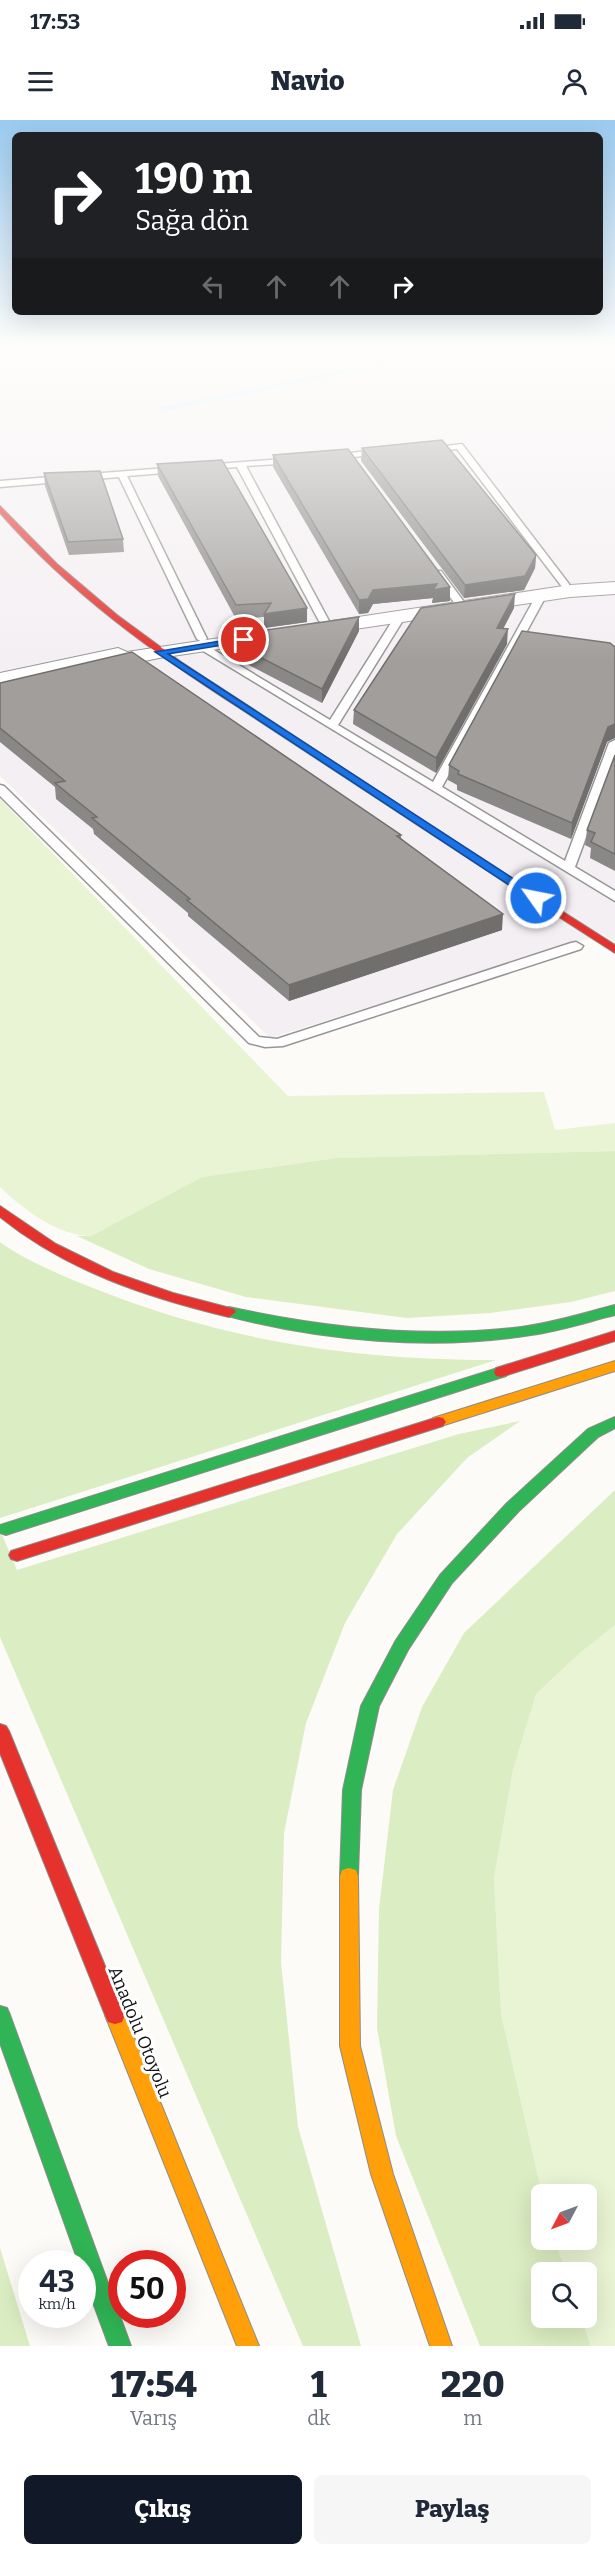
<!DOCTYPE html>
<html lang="tr">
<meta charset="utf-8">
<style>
:root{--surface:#fff;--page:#f6f6f7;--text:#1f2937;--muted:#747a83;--accent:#111827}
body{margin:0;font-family:Bitter,serif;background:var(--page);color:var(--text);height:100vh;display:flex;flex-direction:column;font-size:22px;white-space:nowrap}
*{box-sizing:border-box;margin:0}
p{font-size:20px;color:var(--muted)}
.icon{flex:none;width:33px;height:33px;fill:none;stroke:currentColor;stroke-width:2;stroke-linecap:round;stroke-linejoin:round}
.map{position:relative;height:2226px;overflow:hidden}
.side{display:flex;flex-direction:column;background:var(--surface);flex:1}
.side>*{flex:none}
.hud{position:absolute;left:12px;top:12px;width:591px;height:183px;border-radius:9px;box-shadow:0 6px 24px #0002;background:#202124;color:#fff;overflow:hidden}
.needle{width:39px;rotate:229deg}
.buttons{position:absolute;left:531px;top:2064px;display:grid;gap:12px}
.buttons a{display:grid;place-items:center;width:66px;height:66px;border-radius:9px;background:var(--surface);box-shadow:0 6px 24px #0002;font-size:30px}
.speed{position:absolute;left:18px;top:2130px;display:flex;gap:12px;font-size:30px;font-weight:700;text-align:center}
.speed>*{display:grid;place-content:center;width:78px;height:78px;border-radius:50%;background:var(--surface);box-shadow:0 6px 24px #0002;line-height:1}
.speed small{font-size:15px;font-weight:400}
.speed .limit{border:9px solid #d22;background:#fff;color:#111}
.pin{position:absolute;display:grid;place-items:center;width:51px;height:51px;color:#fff;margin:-26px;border:3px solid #fff;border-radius:50%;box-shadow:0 2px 6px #0007}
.me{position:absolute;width:66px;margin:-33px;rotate:303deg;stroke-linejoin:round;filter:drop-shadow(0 0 4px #0008)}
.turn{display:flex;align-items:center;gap:21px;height:126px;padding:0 24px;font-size:27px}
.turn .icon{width:78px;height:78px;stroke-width:2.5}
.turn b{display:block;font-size:42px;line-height:51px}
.lanes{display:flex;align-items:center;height:57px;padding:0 24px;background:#0003;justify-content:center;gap:30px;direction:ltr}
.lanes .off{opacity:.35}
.eta{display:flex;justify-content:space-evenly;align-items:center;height:102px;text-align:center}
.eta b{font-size:36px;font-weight:800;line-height:42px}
.action{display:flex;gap:12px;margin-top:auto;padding:12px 24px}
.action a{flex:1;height:69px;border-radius:9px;background:var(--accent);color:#fff;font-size:24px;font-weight:800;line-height:69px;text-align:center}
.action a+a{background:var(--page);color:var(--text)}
.status{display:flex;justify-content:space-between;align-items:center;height:42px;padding:0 30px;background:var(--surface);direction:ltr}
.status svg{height:16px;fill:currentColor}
header{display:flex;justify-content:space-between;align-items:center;height:78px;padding:0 24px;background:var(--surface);font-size:27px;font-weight:800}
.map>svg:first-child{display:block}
.industrial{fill:#f4eff3}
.green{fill:#e9f4d4}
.forest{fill:#dbedc2}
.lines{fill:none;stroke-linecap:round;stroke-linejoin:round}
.stream{stroke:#c9eefb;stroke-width:4.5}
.lane-casing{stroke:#979695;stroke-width:3}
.street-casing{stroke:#979695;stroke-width:2}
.fast-casing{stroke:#8d8d8b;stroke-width:2}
.slow-casing{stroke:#8d8d8b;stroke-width:2}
.jam-casing{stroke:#8d8d8b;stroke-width:2}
.lane{fill:#fffefe;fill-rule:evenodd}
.street{fill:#fffefe;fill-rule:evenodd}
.fast{fill:#30b455;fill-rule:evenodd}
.slow{fill:#ff9f0a;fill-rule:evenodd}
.jam{fill:#e5322d;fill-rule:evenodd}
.wall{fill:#8a8886}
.shaded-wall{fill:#716f6d}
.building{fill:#a19e9c;stroke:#716f6d;stroke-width:1.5}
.route{fill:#1a73e8;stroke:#114b97;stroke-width:1.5}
.labels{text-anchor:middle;stroke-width:6;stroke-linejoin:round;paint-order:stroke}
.near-street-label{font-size:18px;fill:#111;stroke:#fff}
</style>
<div class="status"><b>17:53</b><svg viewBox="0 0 49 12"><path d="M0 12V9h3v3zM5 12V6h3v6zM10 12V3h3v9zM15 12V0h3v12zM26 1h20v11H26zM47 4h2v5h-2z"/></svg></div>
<header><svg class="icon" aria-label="menu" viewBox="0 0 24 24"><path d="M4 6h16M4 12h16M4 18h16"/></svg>Navio<svg class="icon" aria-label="person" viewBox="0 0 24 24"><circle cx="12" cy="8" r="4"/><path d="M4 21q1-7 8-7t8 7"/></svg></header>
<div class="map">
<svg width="615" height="2226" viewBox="0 0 615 2226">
<rect width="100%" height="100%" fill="#fcfbf7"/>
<path class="industrial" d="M0,229H615V822L602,814L270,918L0,656Z"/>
<path class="green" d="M0,679L288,976L544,972L555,1010L615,1003V1031L336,1038L202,1057L91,1116C58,1116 23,1089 0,1067Z
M615,1505V2226H591L581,2198H586V2152H566L555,2120H586V2074H542L501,1894L494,1758L513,1650L536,1574L581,1532Z"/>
<path class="forest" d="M615,1031V1171L571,1182L490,1193L407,1198L246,1177L149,1149L77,1116H91L202,1057L336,1038Z
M0,1122C26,1141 67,1158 98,1170C230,1222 356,1240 496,1240L0,1398Z
M520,1301L467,1338L397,1414L345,1503L306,1603L284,1713L281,1842L298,2007L361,2226H303L0,1517V1410L17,1450L459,1314Z
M615,1370V1505L581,1532L536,1574L513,1650L494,1758L501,1894L542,2074V2120H555L566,2152H542V2198H581L591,2226H480L396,2016L377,1908L379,1789L393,1670L422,1587L464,1513Z
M0,2128L30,2226H0Z"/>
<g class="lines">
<path class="stream" d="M163,289L372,246L479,229"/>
<g class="lane-casing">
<path id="lane" d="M462,324L569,464V468H563L457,329L426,332L422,329Z
M383,329L386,334L331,339L327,336Z
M296,338L293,343L246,346L329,501L324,504L319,501L237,347L127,356L207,519L202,522L197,519L119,357L0,367V361Z
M435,451H441L464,482L463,484H455L433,453Z
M541,473L546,476L442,667L565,741L609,623L615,620V639L575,747L615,771V781L195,526L204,524L330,600L396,495H404L405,497L338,605L433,662L536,476Z
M0,665L4,666L259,917L277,919L571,823L576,822L583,826L581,829L283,926L265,927L249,923L0,676Z"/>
</g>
<g class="street-casing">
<path id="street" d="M615,462V474L570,477L159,538L96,551L87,547L0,565V553L118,528L127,532L570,465Z"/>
</g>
<g class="fast-casing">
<path id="fast" d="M241,585H247L518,763L513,766L509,765L241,589Z
M615,1185V1195C587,1202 560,1211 531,1215C434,1231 319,1221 224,1195L222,1192L229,1187C325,1208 423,1219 521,1207C553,1203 584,1193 615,1185Z
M501,1247L506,1248L508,1252L506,1256L12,1413L6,1415L0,1413V1405Z
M615,1297V1308L598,1317L519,1391L452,1463L408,1530L379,1586L361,1670L358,1756L356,1762L349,1764L342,1762L340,1756L343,1670L361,1586L396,1520L440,1455L507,1383L588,1309Z
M0,1886L7,1888L10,1895L131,2226H109L82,2153V2144H79L0,1923Z"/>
</g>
<g class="slow-casing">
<path id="slow" d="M615,1241V1251L438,1307L433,1306L430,1302L433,1298Z
M349,1748L356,1750L358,1756L360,1926L393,2054L452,2226H430L371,2054L340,1926V1756L342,1750Z
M115,1886L122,1888L125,1895L259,2226H237L105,1895L108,1888Z"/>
</g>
<g class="jam-casing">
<path id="jam" d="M0,386L57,444L117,495L181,542L247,585V589H241C152,532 69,472 0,393Z
M513,760L615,825V833L509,765V761Z
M0,1086L56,1124L113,1152L173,1173L234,1189L236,1192L229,1197C146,1177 67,1151 0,1097Z
M615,1211V1221L501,1257L496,1256L494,1252L496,1248Z
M438,1297L443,1298L446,1302L443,1306L17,1441L11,1439L9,1435L11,1431Z
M0,1604L6,1606L9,1611L125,1895L122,1902L115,1904L108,1902L105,1895L0,1633Z"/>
</g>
<use href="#lane" class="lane"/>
<use href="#street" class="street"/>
<use href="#fast" class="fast"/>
<use href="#slow" class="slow"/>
<use href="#jam" class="jam"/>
</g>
<path class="wall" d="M362,328L536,435L535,448L524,470L464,478L361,341Z
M273,335L450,467V481L432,483L433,478L373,484L368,493L359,494L273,347Z
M157,344L307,502L264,508V497L236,499L158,356Z
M44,353L123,419L124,432L69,435L45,366Z
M514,488L503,509L507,524L436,653L353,604L354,590Z
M359,497V511L322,583L243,542L242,528Z
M0,563L401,715V718L502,810L289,881L188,796V793L94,714L93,709L56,679L55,667L0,622Z
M607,622L571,719L457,670V665L448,660L449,645Z
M615,635V751L590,738L591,728L585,725L587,710Z"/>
<path class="shaded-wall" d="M536,435L535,448L524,470L464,478L465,465Z
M437,464L450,467V481L432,483L433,478L373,484L368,493L359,494V480L373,470Z
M515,474L514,488L496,522L497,508Z
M307,488V502L264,508V494Z
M359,497V511L322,583V569Z
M508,509L507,524L436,653V638Z
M615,604V618L607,622L571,719L572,703L608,607Z
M503,794L502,810L289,881V865Z"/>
<path class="building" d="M442,320L536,435L525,456L465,465L362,328Z
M348,329L450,467L433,470L437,464L373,470L368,479L359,480L273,335Z
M222,340L307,488L264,494L271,483L236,485L157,344Z
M100,351L123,419L68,422L44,353Z
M515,474L497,508L508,509L436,638L354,590L421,488Z
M359,497L322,569L242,528L252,512Z
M522,511L610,523L615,527V604L608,607L572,703L458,654L459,651L449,645Z
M132,532L401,715L397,716L503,794L289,865L187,780L190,779L92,698L97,697L55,663L65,661L0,608V563Z
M615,635V734L591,722L595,713L587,710Z"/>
<linearGradient id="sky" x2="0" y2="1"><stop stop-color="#9bcbf0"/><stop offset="0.42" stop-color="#fefdfb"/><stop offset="1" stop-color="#fefdfb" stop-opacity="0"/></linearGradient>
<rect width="615" height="541" fill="url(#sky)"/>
<path class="route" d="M244,517L247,521L168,534L540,776V780H532L155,532Z"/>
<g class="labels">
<g class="near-street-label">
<text transform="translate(140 1912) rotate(68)" y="6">Anadolu Otoyolu</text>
</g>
</g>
</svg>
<div class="buttons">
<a><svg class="needle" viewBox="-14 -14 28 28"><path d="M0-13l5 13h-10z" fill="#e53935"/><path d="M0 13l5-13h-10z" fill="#747a83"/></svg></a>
<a><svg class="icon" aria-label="search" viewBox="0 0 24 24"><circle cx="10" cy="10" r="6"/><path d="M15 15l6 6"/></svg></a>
</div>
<div class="speed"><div>43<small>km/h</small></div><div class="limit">50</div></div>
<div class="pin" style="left:244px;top:520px;background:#d93025"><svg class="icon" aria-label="arrive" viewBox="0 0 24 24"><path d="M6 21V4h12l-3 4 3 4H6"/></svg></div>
<svg class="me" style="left:536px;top:778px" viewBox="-20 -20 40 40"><circle r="17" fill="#1a73e8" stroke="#fff" stroke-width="3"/><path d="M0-11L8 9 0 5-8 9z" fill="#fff"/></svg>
<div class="hud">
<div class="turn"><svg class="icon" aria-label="right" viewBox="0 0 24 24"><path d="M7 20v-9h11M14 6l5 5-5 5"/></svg><div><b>190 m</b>Sağa dön</div></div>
<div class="lanes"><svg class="icon off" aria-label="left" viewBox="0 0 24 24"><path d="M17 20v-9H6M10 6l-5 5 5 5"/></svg><svg class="icon off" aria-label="ahead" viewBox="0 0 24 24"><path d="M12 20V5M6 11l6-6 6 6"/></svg><svg class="icon off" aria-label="ahead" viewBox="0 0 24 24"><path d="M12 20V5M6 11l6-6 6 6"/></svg><svg class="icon" aria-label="right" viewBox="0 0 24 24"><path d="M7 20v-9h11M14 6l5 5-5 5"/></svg></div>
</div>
</div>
<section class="side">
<div class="eta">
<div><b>17:54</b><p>Varış</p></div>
<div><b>1</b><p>dk</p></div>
<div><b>220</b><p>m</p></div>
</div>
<div class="action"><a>Çıkış</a><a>Paylaş</a></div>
</section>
